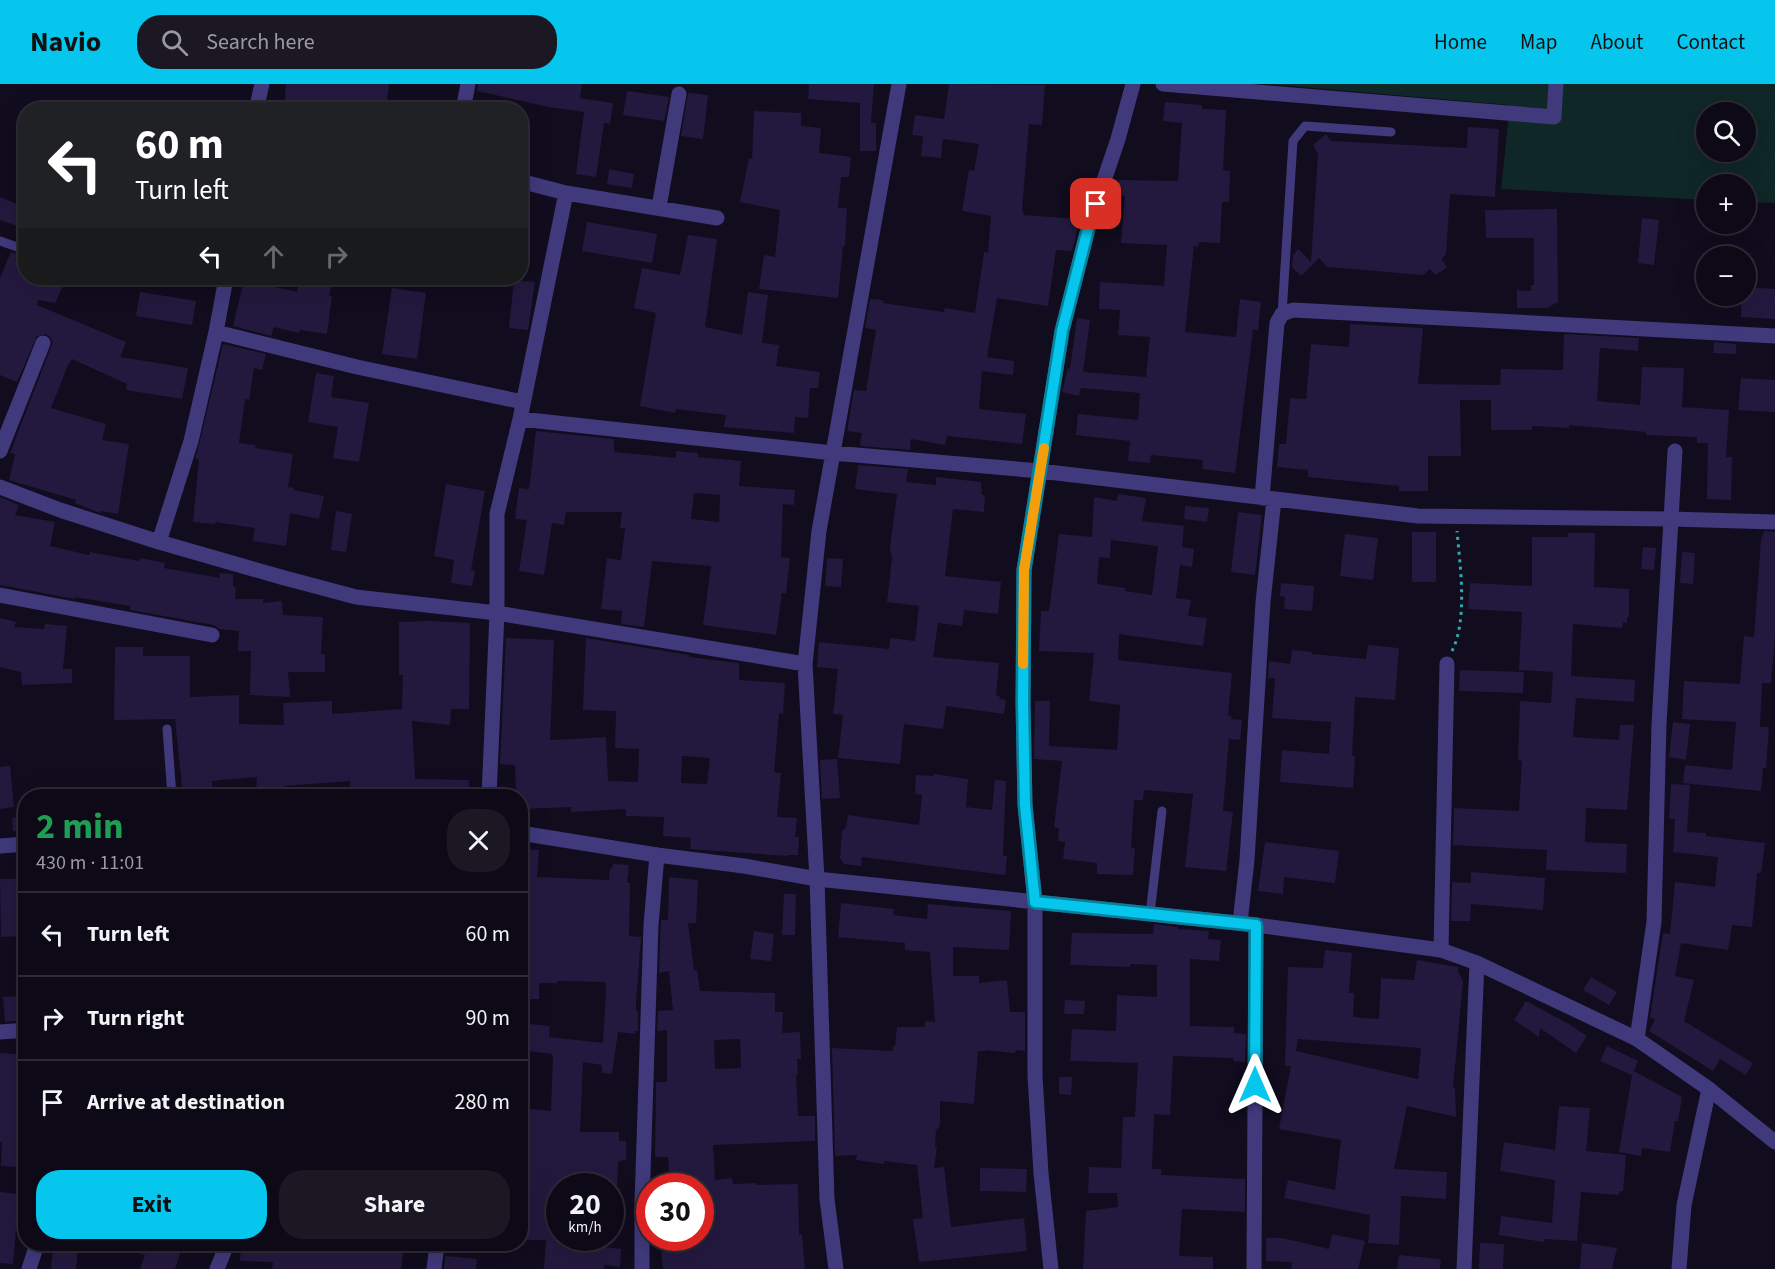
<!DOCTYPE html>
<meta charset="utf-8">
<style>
:root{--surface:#0d0916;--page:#1b1723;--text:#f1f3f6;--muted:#9a9aa1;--line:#2d2a35;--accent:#07c6ed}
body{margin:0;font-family:"Source Sans 3",sans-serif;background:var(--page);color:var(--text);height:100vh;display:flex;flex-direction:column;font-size:22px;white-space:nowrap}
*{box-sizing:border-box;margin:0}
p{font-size:20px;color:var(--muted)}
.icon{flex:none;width:33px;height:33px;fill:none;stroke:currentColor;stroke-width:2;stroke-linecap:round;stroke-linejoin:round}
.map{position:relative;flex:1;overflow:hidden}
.panel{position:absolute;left:18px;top:705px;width:510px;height:462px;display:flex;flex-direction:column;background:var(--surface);border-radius:24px;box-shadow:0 6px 24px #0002,0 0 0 2px var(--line)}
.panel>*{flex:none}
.guide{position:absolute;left:18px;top:18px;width:510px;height:183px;border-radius:24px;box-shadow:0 6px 24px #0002,0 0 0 2px var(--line);background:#202124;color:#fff;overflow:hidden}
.controls{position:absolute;left:1696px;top:18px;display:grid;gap:12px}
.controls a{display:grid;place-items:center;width:60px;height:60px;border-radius:50%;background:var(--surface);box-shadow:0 6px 24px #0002,0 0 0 2px var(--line);font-size:30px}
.speed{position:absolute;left:546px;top:1089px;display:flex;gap:12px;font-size:30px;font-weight:700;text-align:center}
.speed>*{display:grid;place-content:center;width:78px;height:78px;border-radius:50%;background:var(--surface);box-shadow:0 6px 24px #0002,0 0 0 2px var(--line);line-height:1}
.speed small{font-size:15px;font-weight:400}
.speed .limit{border:9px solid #d22;background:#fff;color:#111}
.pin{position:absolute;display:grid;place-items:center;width:51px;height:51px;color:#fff;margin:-26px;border-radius:12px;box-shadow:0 3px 9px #0006}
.me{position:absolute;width:66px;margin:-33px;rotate:0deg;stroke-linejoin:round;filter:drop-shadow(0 0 4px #0008)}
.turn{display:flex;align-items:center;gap:21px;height:126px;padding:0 18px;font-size:27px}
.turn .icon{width:78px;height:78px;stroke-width:2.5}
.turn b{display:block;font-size:42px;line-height:51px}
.lanes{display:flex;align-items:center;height:57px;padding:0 18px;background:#0003;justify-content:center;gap:30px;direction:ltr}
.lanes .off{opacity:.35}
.round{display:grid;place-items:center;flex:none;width:63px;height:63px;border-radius:24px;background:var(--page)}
.overview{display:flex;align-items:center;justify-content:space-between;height:102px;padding:0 18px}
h1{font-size:36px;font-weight:700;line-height:45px;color:#1e9e55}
.button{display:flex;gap:12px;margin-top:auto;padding:12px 18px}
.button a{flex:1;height:69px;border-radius:24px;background:var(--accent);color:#111;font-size:24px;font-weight:700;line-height:69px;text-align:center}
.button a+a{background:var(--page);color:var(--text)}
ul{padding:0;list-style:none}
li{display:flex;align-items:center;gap:18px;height:84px;padding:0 18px;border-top:2px solid var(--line)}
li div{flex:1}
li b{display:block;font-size:22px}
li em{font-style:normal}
header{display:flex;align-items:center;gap:36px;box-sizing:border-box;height:84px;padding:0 30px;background:var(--accent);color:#111}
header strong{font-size:28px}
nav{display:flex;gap:33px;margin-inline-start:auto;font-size:21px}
.search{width:420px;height:54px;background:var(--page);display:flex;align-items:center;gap:15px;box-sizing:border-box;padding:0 21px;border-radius:24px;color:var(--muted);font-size:22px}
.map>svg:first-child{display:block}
.green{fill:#102727;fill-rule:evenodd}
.building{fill:#23193e;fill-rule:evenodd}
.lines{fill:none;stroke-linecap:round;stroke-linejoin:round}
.path{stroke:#31aaac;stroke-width:3;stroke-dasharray:3 4.5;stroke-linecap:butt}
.service{stroke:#40397b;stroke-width:9}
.minor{stroke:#40397b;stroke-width:15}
.tertiary{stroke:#40397b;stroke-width:15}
.route-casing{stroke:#05819a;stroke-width:15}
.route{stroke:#07c6ed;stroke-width:10}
.slow{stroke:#f59e0b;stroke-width:10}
</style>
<header>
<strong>Navio</strong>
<div class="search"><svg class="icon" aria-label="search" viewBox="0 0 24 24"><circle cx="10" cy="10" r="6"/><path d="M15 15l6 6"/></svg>Search here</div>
<nav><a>Home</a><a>Map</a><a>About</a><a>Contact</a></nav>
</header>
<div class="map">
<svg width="1775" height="1185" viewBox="0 0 1775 1185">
<rect width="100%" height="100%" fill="#110c1e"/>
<path class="green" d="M1268,0H1775V119L1746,118V100H1707V116L1501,105L1510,21ZM1707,28H1746V68H1707Z"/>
<path class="building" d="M286,0H389L386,26H284Z
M478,0H582L580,14L613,19L610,40L604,39L596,93L576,90L584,28L549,23L477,7Z
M809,0H874L871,39H876V67H860V19L808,15Z
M949,0L1045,1L1042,41L1029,40L1022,127L1024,128L1023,131L1078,135L1077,147L1072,167L1056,166L1048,222L997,214L987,273L1014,277L1013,291L982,287L979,325L1026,330L1022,360L947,352L945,361L911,355L910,366L860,362L862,349L847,347L854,306L866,307L876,246L865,244L870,215L883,216V219L944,228L945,224L975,229L984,168L988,169L991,132L962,127L969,86L974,87L979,60L943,55L941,74L921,72L923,52L912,51L915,31L944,35Z
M627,7L669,13L664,37L623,31Z
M688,9L708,11L703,55L681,52Z
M1165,18L1202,21V25L1226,26L1223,86L1230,87L1229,118H1222L1220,159L1199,158L1198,163L1194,162L1185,248L1236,253L1240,215L1261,218L1258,246H1253L1235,389L1202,385L1203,376L1151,371L1150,379L1128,377L1130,357L1076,351L1078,330L1138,336L1140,309L1081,304L1079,312L1062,308L1068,284L1070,285L1077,234L1090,236L1083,288L1146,293L1150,253L1118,251L1120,226L1099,225L1100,198L1164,202L1167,161L1121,159L1125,112H1119V96L1178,97L1182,39L1163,37Z
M754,27L801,29V42L821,44L819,69L851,73L849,93H841L838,124H847L845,162H843L838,214L759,205L764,171L775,173L780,126L740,118L749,74L752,75Z
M1468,43L1499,45L1495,113L1450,110L1446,170L1441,175L1447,183L1436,191L1430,185L1423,191L1327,183L1319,174L1301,192L1292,183L1293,171L1298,165L1311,178L1318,70L1313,61L1326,50L1331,57L1467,64Z
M609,85L634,90L632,104L607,100Z
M0,113L26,124V145L0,136Z
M1557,125L1558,218L1547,224H1517V206L1531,207V201H1534V154H1486L1485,126Z
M1642,134L1659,136L1654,181L1638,179Z
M587,138L657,150L652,179L582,167Z
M688,151L717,155L705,243L742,251L748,208L768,211L762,259L779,261L776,282L820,288L818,304H810L808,334L795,333L794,349L724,343L726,331L676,325L675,329L640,322L656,229L634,224L642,184L680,191Z
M11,168L26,174V194H67L55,219L38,216L37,221L126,258L120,273L188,284L182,315L126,306L127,300L72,275L68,281L51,324L106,340L102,356L129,360L118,430L101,427L100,429L75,419L76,416L9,396L15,370L10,369L53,258L50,253L46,250L37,252L17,298L0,291V194Z
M300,194H332L329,212H332L327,250L300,246L299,249L274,243L271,252L233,242L244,196L297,208Z
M514,196L535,198L528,246L509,244Z
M1746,203L1775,205V235L1741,233L1742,212H1746Z
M392,204L426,209L417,275L382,270Z
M140,208L196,217L192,241L136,232Z
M1350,240L1423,244L1418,300L1500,301L1501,285L1563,286L1564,250L1639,254L1638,267L1600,264L1597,317L1640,321L1642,283L1684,284L1682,323L1729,326L1726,373H1732L1731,416L1707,415L1708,359H1697V353L1646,351V348L1569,341V344L1532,342V346H1491V316H1460L1461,372H1428V407H1399V402L1308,393V386L1277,383L1279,360H1286L1290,314L1306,315L1311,260L1349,263Z
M1714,258L1736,260V270L1713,269Z
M223,260L266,270L262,286L254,284L249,316L245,315L239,359L256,361L255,364L293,370L288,403L294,404V406L324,412L319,435L290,429L286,462L253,457L255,444L215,438V440L193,438L199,376L196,375V373Z
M316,289L334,292L331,313L369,319L359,378L333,374L338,343L308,338Z
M1741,294L1775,296V328L1738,326Z
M536,347L614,355V368L676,374V367L698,369V373L741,377L739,402L795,406L794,421L783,420L781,473L790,474L786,509H782L776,551L703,541L711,482L652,477L644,543L621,540L622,527L601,525L607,474L621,476L625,444H620L622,428H566L564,441L552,439L544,491L519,487L527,436L515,435L519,404L529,405ZM694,409L720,411L719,438L691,435Z
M858,381L908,385L906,398L936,401V393L981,398L982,411H985L984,428L953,425L945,492L1001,498L998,530L964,526L962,542L938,539L933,573L999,579L996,611L1000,612L999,615L1006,616L1004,630L946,622L943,645L904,640L900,680L838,674L843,631L833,630L838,585L817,583L819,558L889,565L890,554L915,557L919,522L887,518L892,474L890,464L897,410L855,405Z
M446,400L485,407L471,486L475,487L472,502L451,499L454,476L434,472Z
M1118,410L1146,414L1142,437L1184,442L1182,463L1194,465L1192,483L1180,481L1176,514L1191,516L1188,532L1207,534L1203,562L1119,550L1118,576L1232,589L1228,632H1231V635L1242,636L1240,656L1229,655L1223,727L1233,728L1226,787L1185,783L1193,710L1144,706L1143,716H1134L1131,764H1135L1133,791L1097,790V779L1063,775L1065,758L1058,757L1059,744L1054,743L1062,677L1034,675L1035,617H1050L1049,662L1117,666L1120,621L1089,617L1094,569L1039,567L1041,527H1049L1059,450L1092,453L1094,413L1117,417ZM1111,456L1158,462L1152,511L1125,507V504L1097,500L1099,473L1110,474Z
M0,413L19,421L15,431L55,438L50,462L89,471L90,468L139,477L140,474L165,479L164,484L220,494V489L233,490V503H236L235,515H263V519L282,517L283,531L323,533L321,570H325V588H288L290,613L250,611L251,567H238L239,547L219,545L214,541L130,526V522L75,513V515L0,501Z
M1185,422L1209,424L1207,438L1184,435Z
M336,427L352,430L346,468L331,466Z
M1238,428L1262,431L1255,491L1231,488Z
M1764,447L1775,448V550L1771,599H1762L1760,643H1769L1766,684H1763L1761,707L1683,699L1685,681L1732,686L1736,638L1682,635L1684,597L1740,600L1744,552L1754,553L1761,456Z
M1412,448H1436V498H1412Z
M1568,449H1595L1594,503L1629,505V533H1627V539L1623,538L1622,544L1573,540L1571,592L1635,596L1634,618L1576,614L1573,653L1619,656L1620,641H1634L1627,726L1586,724L1585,758L1627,760L1626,789L1546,786L1547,766L1453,761L1454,724L1519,727L1522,677L1518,676L1520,617L1551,619L1553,588L1519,586L1522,528L1468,525L1470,499L1532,502V453H1568Z
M1345,450L1378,454L1373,496L1340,492Z
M1643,463L1656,464L1654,486L1641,485Z
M1682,468L1695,469L1693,500L1680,499Z
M827,474L843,475L841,503L825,502Z
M1281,499L1314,502L1312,527L1284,525L1285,513L1280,512Z
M0,534L16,538L14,543L44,545L45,540L67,542L63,585H72V599L22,601L21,588L0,583Z
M430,537L470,539L469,625H451L450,641L412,637L415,695L469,696L468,712H350V697L285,702V708L256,707L257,693L212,697L213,712H183L175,635L114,636L115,563H143V572H190V613L239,611V640L284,641L283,619L332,617V630L402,625L403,591H399V538Z
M506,554L554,556L550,656L606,653L608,697L638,698L639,665L615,664L616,627L583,626L586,554L689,571V573L739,579V596L785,599L783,630L779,629L774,688L781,689L777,733L797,734L795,753H799L798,771H787V772L690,765L691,754L663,752L664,733L626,732V725L571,728V723L520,725V712H516L515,681L500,680ZM682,672L710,674L707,700L681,699Z
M1368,561L1399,564L1395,616L1355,613L1352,672H1355L1353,704L1280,698L1282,666L1329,670L1331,638L1272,634L1275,594H1268L1269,577L1290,580L1292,566L1312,568V570L1366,575Z
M1460,586L1524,588L1523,609L1459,607Z
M1673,638L1690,640L1686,676L1669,673Z
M837,675L840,714L822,715L820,676Z
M10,682L14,723L0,725V683Z
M934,690L968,695L966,723L992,726L995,696L1006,697L1003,772H1007L1005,791L862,773L861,782L844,780L840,774L842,747L846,743L848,731L919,741L922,711L915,710L916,691L933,692Z
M1671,700L1690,701L1687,748L1706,749V752L1765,759L1761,789H1757L1752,843L1732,841L1728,866L1681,859L1675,892L1694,896L1684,937L1753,979L1746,991L1720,975L1713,987L1649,947L1655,936L1650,933L1663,849L1670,850L1675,798L1715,803L1718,773L1673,768L1675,735H1669Z
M26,733V747H13L12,734Z
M1265,758L1339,767L1335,799L1284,793L1283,810L1258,807Z
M520,765L539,766L537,793L609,796L610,784H612L613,780L629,781L627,799H630L629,852L641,853L636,919V927H638V947H635V950L618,948L612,990L602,989V981L583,978L580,1048H619V1057H626V1076L619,1077L618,1080L617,1102H560V1154H573V1159L621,1165L620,1183L604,1181V1185H544L546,1156H524L523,1114H520V1024L551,1027L553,974L552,970L520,966V939L550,942L549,953L603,959L606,908L605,898L557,897V899H539V915H520Z
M1471,788L1545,794L1543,826L1471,820L1470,837H1451L1452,798L1471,799Z
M669,793L698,796L696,839H688L694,886H697L700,907L775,909V928H783L782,949L800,948L801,975H797L798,991H796L798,1032H815V1057L713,1061L715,1096L732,1094L733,1100L756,1099V1101L798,1100L799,1151L802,1150L805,1185H663L661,1168L670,1167L669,1154H700V1102H670L668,1073H655L656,998H667V946L657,947L658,927L673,926L669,887L659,889L661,836H668ZM740,955L741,984L715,985L714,956Z
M0,795H20L23,852L1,853Z
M784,810H796L795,851H782Z
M841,819L894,825L893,831L927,835L928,820L1011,827L1009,866L953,863V892H979V899L1007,896L1010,928H1025V967L1016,966L1015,969L986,966V967H978L974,1020L940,1017V1042L936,1046L935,1063H937L934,1084L944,1083L951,1143L1024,1134L1027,1167L919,1178L913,1135L923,1134L917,1081L884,1077V1080L856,1076L857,1071L835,1072L832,964L893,967V962H895L897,943H925V937L935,938L930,868L905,866V859L838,853Z
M1154,840L1178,843V845L1209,847L1208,855L1221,856L1219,877L1190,875V942L1234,943V949L1246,950L1245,978L1233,977L1234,974L1173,972L1170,1031L1154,1030L1152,1085H1161V1091L1245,1095V1128L1182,1125L1179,1172L1213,1173V1185H1083L1086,1127L1118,1123L1117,1109H1088L1089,1083L1121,1084L1123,1033H1135L1138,979L1070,977L1072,945L1116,947L1117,911L1157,913V881L1130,880V883L1070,881L1072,849L1153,850Z
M754,847L774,850L771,877L750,875Z
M1325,866L1352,869L1349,909H1354L1353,933L1379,935L1381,894L1414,896L1417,876L1458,883V888L1463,897L1453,1004H1455L1456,1033L1407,1022L1394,1085L1447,1088L1446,1115L1401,1112L1399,1161L1368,1159L1370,1131L1284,1114L1288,1096L1335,1106L1341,1056L1279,1045L1291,982H1285L1288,883L1323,884ZM1298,955L1421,964L1418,995L1296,967Z
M1591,893L1617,908L1609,921L1583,906Z
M26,912V936L5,938L3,913Z
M1065,916L1085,917L1084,930H1064Z
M1526,917L1569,940L1587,952L1576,969L1540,944L1539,953L1514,936Z
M1607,962L1638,977L1634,987L1682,1013L1678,1037H1675L1670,1068L1642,1064L1641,1072L1619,1068L1632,991L1600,977Z
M0,969L26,971V1081L18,1080L17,1083L1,1082L2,1058H0Z
M1059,993H1072L1071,1011L1059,1010Z
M1559,1022L1590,1024L1586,1067L1626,1071L1623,1107H1620L1619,1111L1581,1108L1577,1157L1544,1155V1158L1499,1151L1501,1132L1552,1139L1555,1096L1500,1087L1504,1058L1555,1066Z
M980,1084L1027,1085L1026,1108L980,1107Z
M0,1108L26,1111V1134L17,1133L13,1180L0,1179Z
M1332,1150L1365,1157L1358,1185H1291L1292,1178L1266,1177V1154H1282L1329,1165Z
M1480,1159L1504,1160L1503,1185H1479Z
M1582,1159L1617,1164L1612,1185H1580Z
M120,1160H183L175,1185H140L145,1171L119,1164Z
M241,1160H285L312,1163V1160H404V1163L401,1185H272L273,1178L240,1177Z
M53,1163L78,1166L76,1185H51Z
M1399,1171L1441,1175L1440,1185H1397Z
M445,1172L477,1175L476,1185H444Z"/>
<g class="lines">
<path class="path" d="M1452,567C1468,535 1460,482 1457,447"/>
<path class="service" d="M0,157L26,166
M1282,230L1293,57L1305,42L1391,48
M167,645L172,712
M1150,830L1162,727"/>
<path class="minor" d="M1163,0L1554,33L1556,0
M256,26L262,0
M463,26L468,0
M520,97L566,109L717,134
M659,123L679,10
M216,248L357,283L523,318
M520,335L833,369L1040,387L1418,432L1671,435L1775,438
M0,367L43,259
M0,403L60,426L159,458L281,493L356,513L497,529L805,580
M1262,414L1277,239L1282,230L1293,226L1775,252
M159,458L191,357L216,248L226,194
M0,511L212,551
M489,712L497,529V430L520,335L566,109
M1240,839L1247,776L1263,518L1274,415
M1441,866L1447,580
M0,948L26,946
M1637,955L1654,838L1659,640L1675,367
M29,1185L37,1160
M217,1185L227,1160
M434,1185L437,1160
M642,1185V1120L651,841L657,771
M836,1185L827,1115L817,795L805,580L819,447L899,0
M1051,1185L1041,1089L1035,992V818L1025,721L1023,619L1024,486L1062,247L1089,141L1118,55L1133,0
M1254,1185L1256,841
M1464,1185L1477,879
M1679,1185L1684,1121L1709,1005"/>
<path class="tertiary" d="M520,749L657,771L744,782L817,795L1256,841L1441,866L1477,879L1637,955L1709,1005L1775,1058
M0,762L26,760"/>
</g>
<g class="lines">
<g class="route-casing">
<path id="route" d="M1096,120L1089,141L1062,247L1024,486L1023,619L1025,721L1035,818L1256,841L1255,1001"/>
</g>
<use href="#route" class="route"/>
<path class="slow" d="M1023,580L1024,486L1044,364"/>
</g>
</svg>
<div class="controls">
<a><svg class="icon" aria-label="search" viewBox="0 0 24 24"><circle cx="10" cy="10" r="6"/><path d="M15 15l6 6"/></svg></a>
<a>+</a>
<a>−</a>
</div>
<div class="speed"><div>20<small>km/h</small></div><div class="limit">30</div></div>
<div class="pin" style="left:1096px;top:120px;background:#d93025"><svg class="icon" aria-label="arrive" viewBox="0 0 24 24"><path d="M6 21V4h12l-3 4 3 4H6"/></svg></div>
<svg class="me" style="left:1255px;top:1001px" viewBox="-20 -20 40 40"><path d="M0-17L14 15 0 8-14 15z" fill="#07c6ed" stroke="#fff" stroke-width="4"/></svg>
<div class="guide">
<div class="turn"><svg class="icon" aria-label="left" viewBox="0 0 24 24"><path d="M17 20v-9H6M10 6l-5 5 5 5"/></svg><div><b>60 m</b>Turn left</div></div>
<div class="lanes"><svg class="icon" aria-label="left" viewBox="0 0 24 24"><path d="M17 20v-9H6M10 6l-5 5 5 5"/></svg><svg class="icon off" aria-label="ahead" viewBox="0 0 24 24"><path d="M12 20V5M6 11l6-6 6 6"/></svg><svg class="icon off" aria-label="right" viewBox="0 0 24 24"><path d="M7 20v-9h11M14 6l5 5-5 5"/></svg></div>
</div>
<section class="panel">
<div class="overview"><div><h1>2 min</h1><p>430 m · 11:01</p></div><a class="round"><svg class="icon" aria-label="close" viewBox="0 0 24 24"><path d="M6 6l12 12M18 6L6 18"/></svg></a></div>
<ul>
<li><svg class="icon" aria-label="left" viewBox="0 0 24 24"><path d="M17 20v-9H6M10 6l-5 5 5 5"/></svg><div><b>Turn left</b></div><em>60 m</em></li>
<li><svg class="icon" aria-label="right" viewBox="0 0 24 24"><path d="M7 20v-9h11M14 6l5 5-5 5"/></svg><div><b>Turn right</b></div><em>90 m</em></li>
<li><svg class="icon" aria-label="arrive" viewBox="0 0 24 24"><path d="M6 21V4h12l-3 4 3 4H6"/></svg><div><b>Arrive at destination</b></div><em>280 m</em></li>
</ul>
<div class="button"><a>Exit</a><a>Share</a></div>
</section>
</div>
